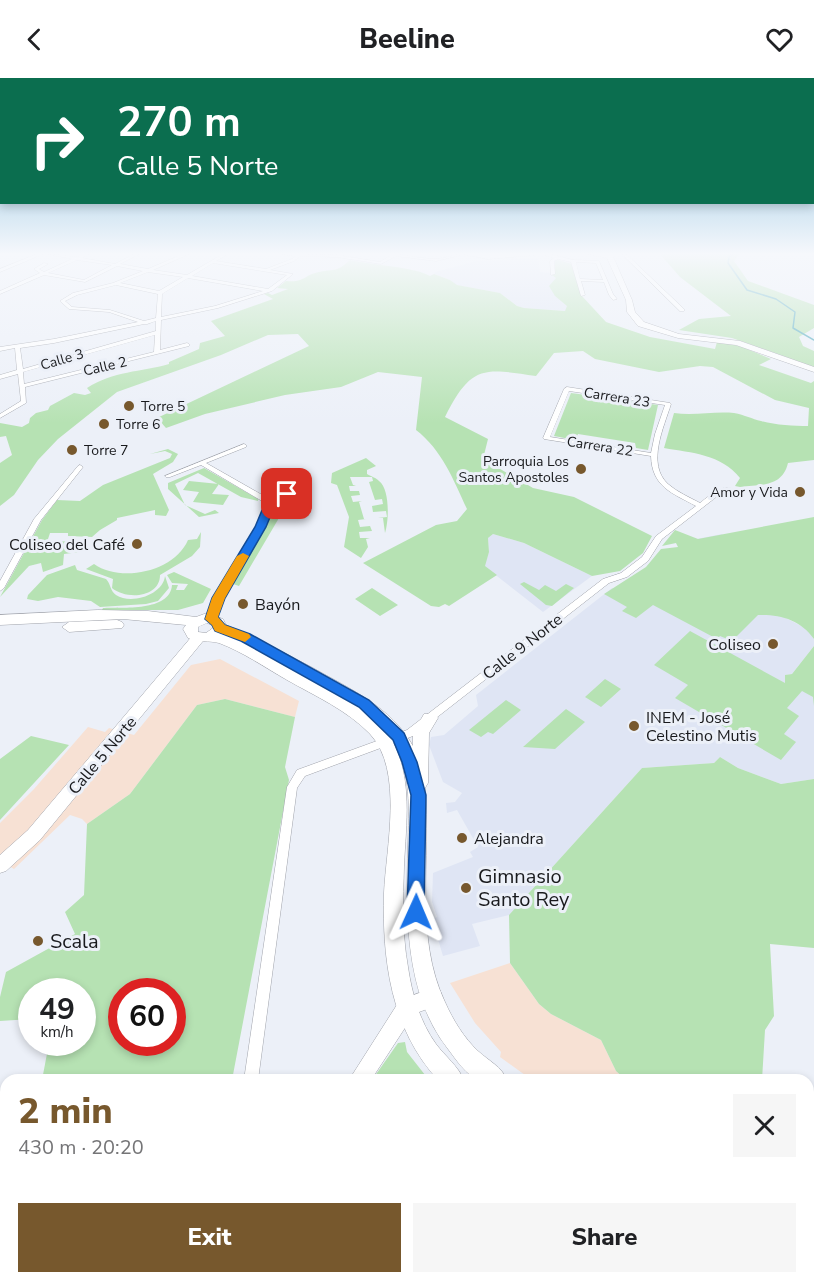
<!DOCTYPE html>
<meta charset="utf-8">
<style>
:root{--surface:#fff;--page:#f6f6f6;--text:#202124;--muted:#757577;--accent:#77582d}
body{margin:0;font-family:"Nunito Sans",sans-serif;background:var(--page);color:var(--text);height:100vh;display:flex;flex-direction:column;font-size:22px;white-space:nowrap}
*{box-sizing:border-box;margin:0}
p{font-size:20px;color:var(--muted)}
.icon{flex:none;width:33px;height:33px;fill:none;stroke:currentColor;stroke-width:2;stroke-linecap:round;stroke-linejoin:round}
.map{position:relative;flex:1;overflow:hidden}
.details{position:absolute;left:0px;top:996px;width:814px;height:210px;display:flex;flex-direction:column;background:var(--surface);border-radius:18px 18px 0 0;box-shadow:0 3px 9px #0003}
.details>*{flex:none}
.hud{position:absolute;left:0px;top:0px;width:814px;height:126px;box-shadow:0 3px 9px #0003;background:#0b6e4f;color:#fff;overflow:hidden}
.speed{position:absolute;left:18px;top:900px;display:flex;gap:12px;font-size:30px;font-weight:700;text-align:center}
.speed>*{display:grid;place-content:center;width:78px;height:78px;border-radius:50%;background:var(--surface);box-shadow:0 3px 9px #0003;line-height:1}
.speed small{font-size:15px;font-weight:400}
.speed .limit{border:9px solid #d22;background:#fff;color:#111}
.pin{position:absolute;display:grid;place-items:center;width:51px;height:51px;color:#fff;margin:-26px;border-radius:12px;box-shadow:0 3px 9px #0006}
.me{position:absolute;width:66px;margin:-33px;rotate:1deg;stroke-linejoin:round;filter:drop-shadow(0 0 4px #0008)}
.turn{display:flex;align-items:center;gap:21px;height:126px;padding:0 18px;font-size:27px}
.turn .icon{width:78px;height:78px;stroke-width:2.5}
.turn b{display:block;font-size:42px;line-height:51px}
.round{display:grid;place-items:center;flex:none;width:63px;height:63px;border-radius:0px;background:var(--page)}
.overview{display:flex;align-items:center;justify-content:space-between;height:102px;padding:0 18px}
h1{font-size:36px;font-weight:800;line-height:45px;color:var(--accent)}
.cta{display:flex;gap:12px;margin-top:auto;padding:12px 18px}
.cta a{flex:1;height:69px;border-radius:0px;background:var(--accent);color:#fff;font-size:24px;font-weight:800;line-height:69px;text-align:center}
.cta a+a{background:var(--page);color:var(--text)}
header{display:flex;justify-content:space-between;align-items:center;height:78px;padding:0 18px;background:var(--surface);font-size:27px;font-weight:800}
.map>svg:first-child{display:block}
.commercial{fill:#f7e1d4}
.built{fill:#dfe5f4}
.green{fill:#b6e2b3;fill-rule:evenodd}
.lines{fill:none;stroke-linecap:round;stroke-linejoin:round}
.stream{stroke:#4aa7bb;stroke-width:1.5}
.street-casing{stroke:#a0a3ab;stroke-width:1}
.secondary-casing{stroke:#a0a3ab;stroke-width:1}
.primary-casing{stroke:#a0a3ab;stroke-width:1}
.street{fill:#fff;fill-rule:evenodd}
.secondary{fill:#fff;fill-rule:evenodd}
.primary{fill:#fff;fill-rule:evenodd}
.route{fill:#1a73e8;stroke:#114b97;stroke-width:1.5}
.slow{fill:#f59e0b}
.poi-dot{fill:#77582d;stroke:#ecf0f8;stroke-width:2}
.labels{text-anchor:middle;stroke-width:6;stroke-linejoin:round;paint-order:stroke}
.far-street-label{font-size:14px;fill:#191a1d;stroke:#ecf0f8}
.far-poi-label{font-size:14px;fill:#191a1d;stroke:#ecf0f8;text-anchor:start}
.poi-label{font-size:16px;fill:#191a1d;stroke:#ecf0f8;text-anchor:start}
.street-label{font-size:16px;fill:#191a1d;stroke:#ecf0f8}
.near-poi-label{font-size:20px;fill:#191a1d;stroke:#ecf0f8;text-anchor:start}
</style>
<header><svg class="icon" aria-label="back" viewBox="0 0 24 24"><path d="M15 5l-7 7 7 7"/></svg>Beeline<svg class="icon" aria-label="heart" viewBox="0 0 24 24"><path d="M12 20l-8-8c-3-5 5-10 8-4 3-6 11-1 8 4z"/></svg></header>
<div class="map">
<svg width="814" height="1206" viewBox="0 0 814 1206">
<rect width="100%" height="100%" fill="#ecf0f8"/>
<path class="commercial" d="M220,581L299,623L295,639L225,621L197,627L130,716L87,746L82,741L70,737L14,791L0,783V745L34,711L88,649L105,654L109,650L134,657L191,587Z
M510,885L539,926L551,936L601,962L616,993L626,1002H532L500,979L501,974L475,945L450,905Z"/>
<path class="built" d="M538,180L540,194L551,195L557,200L555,218L568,228L566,233L524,230L517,228L500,215L456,207L450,202L434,196L435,194L477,183Z
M493,456L524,465L592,498L543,534L484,488L489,474L488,460Z
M722,456L778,536L807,551L814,561V568L792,596L786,597L814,620V701L781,706L738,690L720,679L714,685L642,690L509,837L472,846L480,868L443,878L432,841L437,839L432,824L433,795L473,779L470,774L478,769L457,732L447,735L446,725L455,724L462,715L443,704L429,667L431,659L444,657L478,628L476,617L612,510L626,512L679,469L676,465Z"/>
<path class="green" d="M660,176H740L734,183L748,203L814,227V250L799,259L803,268L814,273V289L732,260L679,252L699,241L731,238L680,199Z
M555,181L572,186L581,217L606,244L650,259L715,271L717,264L740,268L771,281L759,287L811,305L814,303V382L788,385C782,410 760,406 740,409L735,408L740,400C721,376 692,375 664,370L674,335C694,338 714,333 734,335C745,337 752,341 761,343C775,347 794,348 808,348L809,330L775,322L713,289L700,288L659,294L595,281L583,273L554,275L536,298C483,290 471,287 445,339L488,361L483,381L533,410L574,419L652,458L643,475L620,493L592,498L524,465L493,456L488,460L489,474L485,488L497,497L449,528L445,526L439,529L431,528L363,485L436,447L457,443L467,431C453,401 442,372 416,352L422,299L378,294L341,309L285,317L205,336L166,350L157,340L309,268L298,256L268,257L221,277L117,314L58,361L38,382L14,417L0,428V385L12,377L6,358L0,359V345L22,349L29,345L30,340L36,335L48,332L50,328L74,315L85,317L91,315L87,310C113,293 141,294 169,286V284L199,271L200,265L225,258L211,243L273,221L264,216L268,215L272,217L288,211L277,210L286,203C304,205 304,197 319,194C335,191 337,194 350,182C371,187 415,189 430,198L434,196L450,202L457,207L500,215L517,228L524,230L565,233L567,228L555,218L549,208L556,200L552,197L555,196Z
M571,315L601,319L599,323L621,326L622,322L658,327L648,372L636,370L635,365L578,356L575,362L554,358Z
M168,371L178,376L173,384L153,396L169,432L166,438L155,437V432L117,440V442L100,452L92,459L68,458V455H50L46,467L56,466L58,463L89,465L87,473L64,476L63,487L43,494L41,485L29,488L0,519L42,442L57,422L80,423L103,407L170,380L172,376L165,373L150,376Z
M366,380L376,388L367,392V396C370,398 377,400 379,403C390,411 389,443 385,455L383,440H378L387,439L386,433L373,434L372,428L383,426L382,421L375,422L369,404L373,403L372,399H350L353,407L356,408H349L350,413H359L360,417L351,418L353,424L362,423L359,424L364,441H366L358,442L360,449L370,448L372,453L359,454L360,460H370L366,461L368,469L361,480L344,469L349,439L337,407L331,405L332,395Z
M204,390L258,421V423L241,419L198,395L175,406L185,427L205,436L215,432L219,435L199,439L168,411V405Z
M189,403L219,406L212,416L229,417L223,427L193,424L199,414L183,412Z
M281,428H286L239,508L233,506L275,430Z
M814,439V561C801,542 780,536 758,537L732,563L720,558L717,561L653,527L636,540L622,533L627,529L604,516L646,489L661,471L678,469L676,465L662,468L675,452L698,461Z
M201,454L200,469L192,478L160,497C160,520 126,522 112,510L113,501L86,491L94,486C121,505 174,494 188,462L197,461Z
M75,487L77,492L106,501C111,506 110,513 116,517C131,527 163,517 165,498L169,510L158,523L146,526L100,529L91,523L58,519L38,523L27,521L28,517L47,497Z
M174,494L211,511L203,525L178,532H102L103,530C122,529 170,534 172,507H178L176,512H184L188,506L172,505L167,497Z
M524,504L539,512L545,507L556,513L566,506L574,510L552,528L546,527L520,506Z
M372,510L398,527L380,538L355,521Z
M690,553L785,605V597L792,596L814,568V628L813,619L802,613L787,630L799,638L784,656L796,664L781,682L675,620L688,607L654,587Z
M605,601L621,611L601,629L585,619Z
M225,621L295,639L285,689L289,702L232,1002H42L49,965L82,964V914H32L31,941L0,943V919L6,894L75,856L65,834L84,817L87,746L130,716L197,627ZM122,914H172V964H122Z
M506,622L521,632L493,656L488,654L481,659L469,652Z
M566,631L585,644L555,671L523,669Z
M31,658L69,667L0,742V681Z
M720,679L738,690L781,706L814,701V870L770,866L774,938L765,952L762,1002H626L616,993L601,962L551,936L539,926L510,885L509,837L642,690L714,685Z
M405,964L407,974L429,1002H372L398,965Z
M6,1087V1200H81L78,1206H0V1094Z
M809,1197L814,1199V1206H728V1200H808Z"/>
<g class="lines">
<path class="stream" d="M733,176L729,179L728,185L747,212L776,221L795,234L793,250L814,262"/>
<g class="street-casing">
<path id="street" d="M37,176H43L0,194V191Z
M48,176L77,179L83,176H89L82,180L115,186L134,176H139L120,186L148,191L183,176H189L153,192L187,197L223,176H228L216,183L266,191L292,181L296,178L281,176L337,177L380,184L391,177L390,176C405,176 420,181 435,181C445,181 455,176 465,176L436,183L396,178L381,186L337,179L300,178L294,183L270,192L293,196L272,213L218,230L161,242L160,272L187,265L189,266V268L25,309L26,325L0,340V336L21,323L18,296L0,301V297L17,292L15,270L0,273V269L54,261L138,244L109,234L69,231L60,223L73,215L113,205L143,193L117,188L85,204L44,197L0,216V213L40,195L34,191L44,185L48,186L39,191L44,194L72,181ZM77,182L112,187L84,202L48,195ZM213,185L287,197L268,211L192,198ZM148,194L183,199L159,213L120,205ZM188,200L263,213L215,228L161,239L162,216ZM116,207L158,216L156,240L144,243L110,232L72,229L65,223L77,217ZM156,243V253L23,291L20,270L54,265L144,246H147ZM155,257L154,274L24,306L23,294Z
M541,176H549L573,182L599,183L613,216L617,221L613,222L609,217L604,204L581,203L585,217L581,218L571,184L558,181L554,183L555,196L551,197L550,183L554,180ZM576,184L596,185L603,202L580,201Z
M622,176H626L684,231V233H680Z
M567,309L670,325L671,326C664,349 646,386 668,406C677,414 689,419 700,425C712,416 720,405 735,412L732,414L724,413L662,461L648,483L627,499L609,505L413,658L305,698L297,710L258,1002H244L287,709L297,692L407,652L603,501L621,495L642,479L656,458L696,428C672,415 652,409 651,378L544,361L543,360L564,311ZM569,313L665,327L655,356L651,375L550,359Z
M244,366L246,367V369L206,385L271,422L301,405L303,404L306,406L279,423L289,425V427H274C260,461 239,487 223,519C219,527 219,539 211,544L207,541C223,500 250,466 267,426L201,387L170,399H166L165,398Z
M80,387L83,389L41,442L4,510L0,513V503L34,441L78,388Z"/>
</g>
<g class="secondary-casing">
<path id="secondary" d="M463,176H547L488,181Z
M588,176H612L632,222L635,234L644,244L679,256L740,263L814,289V294L736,267L678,260L638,248L627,234L626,222L607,180Z
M198,556L203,557L204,560L203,563L40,762L6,793L0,795V777L28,752L193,557Z
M433,910L440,912L442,919L440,926L414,936L371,1002H349L400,922Z
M235,1200H259L256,1206H232Z"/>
</g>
<g class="primary-casing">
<path id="primary" d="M98,532L148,533L196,539L207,535L223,541L226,547C256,559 284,575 313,590C350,611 391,629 413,668V655L424,636H436L438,640L429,655L428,705L425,710C431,780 414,859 445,924C453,942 464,960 478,973C489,983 502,989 507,1002C499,1002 488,1004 480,1002C467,999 455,980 448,971C404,915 406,836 408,768C409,732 412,694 392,662C413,702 406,745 404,788C403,822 402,856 408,889C412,916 420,944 436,966C445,978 458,988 464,1002H438C391,951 382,882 384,815C386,770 404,692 370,656C347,632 315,618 287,602C264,589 243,574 219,565C208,562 199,565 188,560L183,551L186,547L123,541L0,547V537ZM207,545L212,547L213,550L206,555L198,554V549Z
M117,542L122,544L124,547L122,550L69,554L62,549L69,544Z
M808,1112L814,1114V1138L808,1137Z
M808,1147L814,1150V1176L808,1174Z"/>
</g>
<use href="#street" class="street"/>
<use href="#secondary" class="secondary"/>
<use href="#primary" class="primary"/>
</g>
<linearGradient id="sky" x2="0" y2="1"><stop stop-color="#69afd6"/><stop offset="0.51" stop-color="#f6f8fc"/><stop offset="1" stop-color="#f6f8fc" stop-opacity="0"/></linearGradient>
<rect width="814" height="345" fill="url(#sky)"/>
<path class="route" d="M283,413L292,416L275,427L266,449L225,520L218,539L225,547L250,556L369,622L404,655L417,684L426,717L424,834L422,839L416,842L409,839L407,834L411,717L402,684L393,662L359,629L241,563L215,553L212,547L205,541L212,520L255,449L265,425Z"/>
<path class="slow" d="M243,475L249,478L225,520L218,539L225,547L249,556L251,559L245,564L215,553L212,547L205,541L212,520L237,478Z"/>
<g class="poi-dot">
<circle cx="129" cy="328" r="6"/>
<circle cx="104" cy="346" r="6"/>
<circle cx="72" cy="372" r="6"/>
<circle cx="581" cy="391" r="6"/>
<circle cx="800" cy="414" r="6"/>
<circle cx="137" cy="466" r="6"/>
<circle cx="243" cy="526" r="6"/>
<circle cx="773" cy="566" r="6"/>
<circle cx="634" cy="648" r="6"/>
<circle cx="462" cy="760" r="6"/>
<circle cx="466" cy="810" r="6"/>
<circle cx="38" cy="863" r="6"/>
</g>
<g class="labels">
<g class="far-street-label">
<text transform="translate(62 281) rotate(-16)" y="5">Calle 3</text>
<text transform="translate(105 288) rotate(-13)" y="5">Calle 2</text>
<text transform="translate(617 319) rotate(9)" y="5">Carrera 23</text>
<text transform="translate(600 368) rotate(9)" y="5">Carrera 22</text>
</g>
<g class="far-poi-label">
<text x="141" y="333">Torre 5</text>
<text x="116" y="351">Torre 6</text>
<text x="84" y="377">Torre 7</text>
<text x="569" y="388" text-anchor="end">Parroquia Los<tspan x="569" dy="16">Santos Apostoles</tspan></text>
<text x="788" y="419" text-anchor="end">Amor y Vida</text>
</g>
<g class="poi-label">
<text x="125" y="472" text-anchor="end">Coliseo del Café</text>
<text x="255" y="532">Bayón</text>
<text x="761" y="572" text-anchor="end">Coliseo</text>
<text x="646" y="645">INEM - José<tspan x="646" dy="18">Celestino Mutis</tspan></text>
<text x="474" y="766">Alejandra</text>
</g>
<g class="street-label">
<text transform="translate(522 568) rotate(-38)" y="6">Calle 9 Norte</text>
<text transform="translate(102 677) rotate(-50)" y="6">Calle 5 Norte</text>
</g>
<g class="near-poi-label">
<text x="478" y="805">Gimnasio<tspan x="478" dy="23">Santo Rey</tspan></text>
<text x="50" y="870">Scala</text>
</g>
</g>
</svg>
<div class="speed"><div>49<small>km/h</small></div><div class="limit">60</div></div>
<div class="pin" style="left:287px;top:416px;background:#d93025"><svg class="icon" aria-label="arrive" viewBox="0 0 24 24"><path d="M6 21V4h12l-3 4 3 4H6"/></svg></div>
<svg class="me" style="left:416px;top:834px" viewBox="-20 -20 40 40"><path d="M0-17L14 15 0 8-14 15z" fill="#1a73e8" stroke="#fff" stroke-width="4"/></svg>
<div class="hud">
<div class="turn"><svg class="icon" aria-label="right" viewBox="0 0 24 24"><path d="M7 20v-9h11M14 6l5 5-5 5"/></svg><div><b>270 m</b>Calle 5 Norte</div></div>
</div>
<section class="details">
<div class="overview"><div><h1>2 min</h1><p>430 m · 20:20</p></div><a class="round"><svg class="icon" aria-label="close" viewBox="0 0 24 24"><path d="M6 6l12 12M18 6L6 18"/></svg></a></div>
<div class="cta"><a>Exit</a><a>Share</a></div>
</section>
</div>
